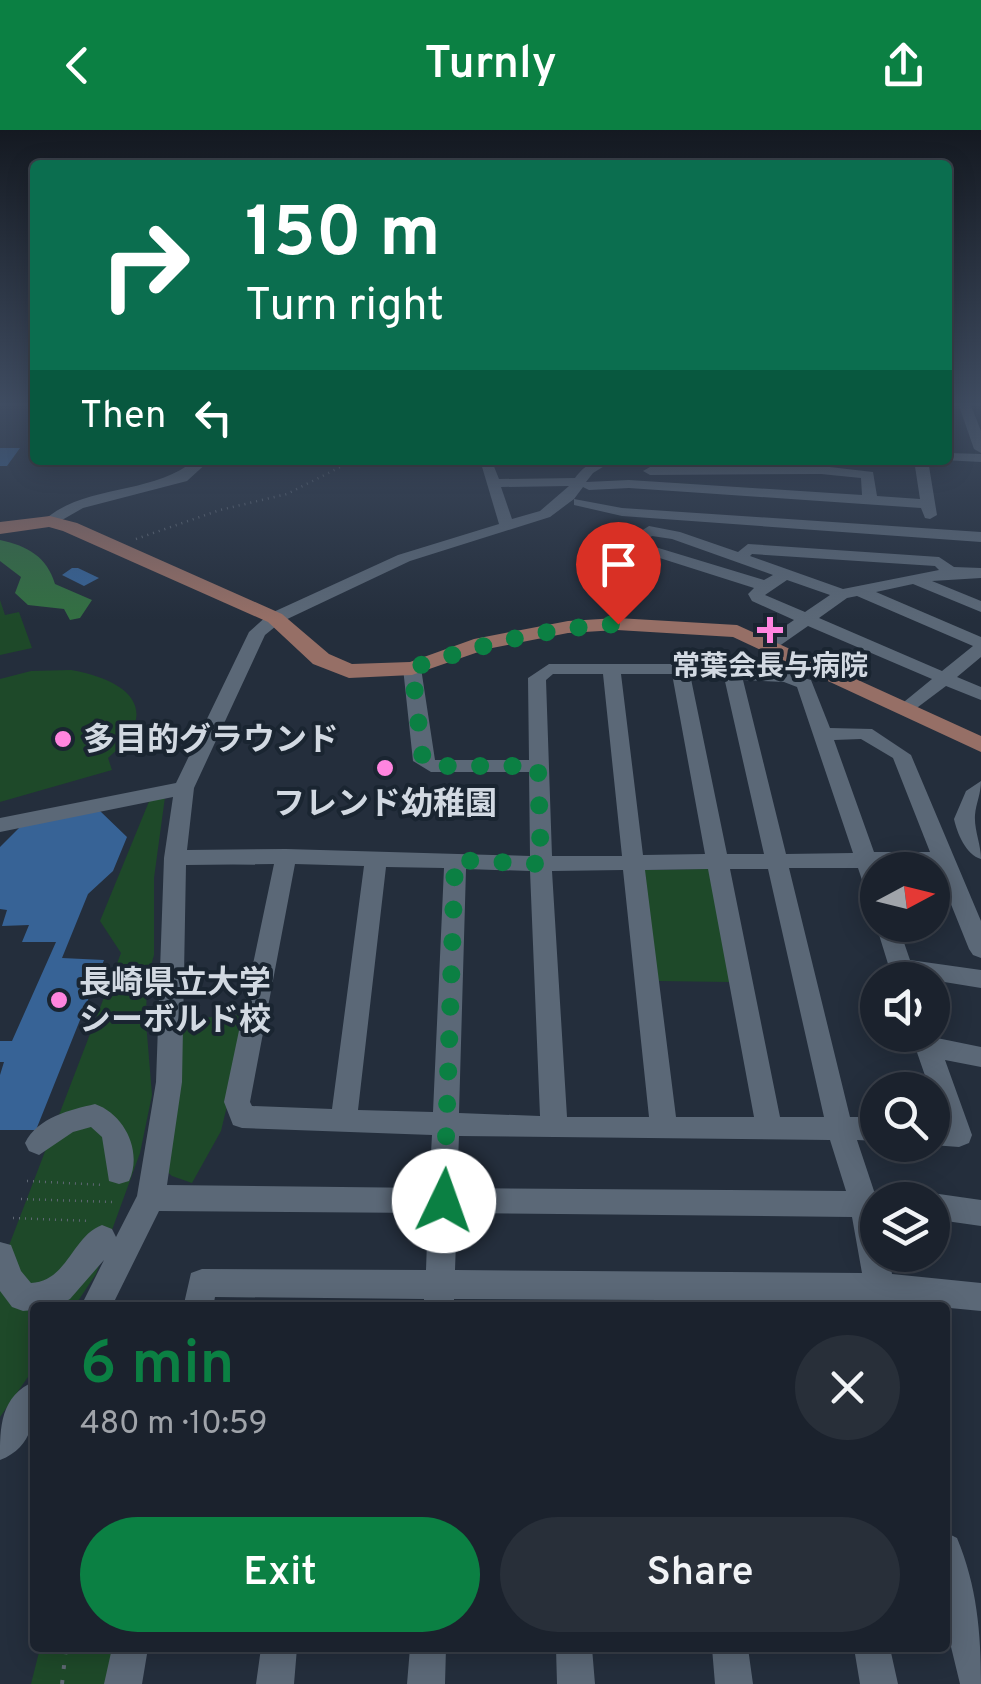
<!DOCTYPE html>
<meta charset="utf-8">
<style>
:root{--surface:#1b222d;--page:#282f39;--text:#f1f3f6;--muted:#a0a4aa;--line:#393f49;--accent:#0b8043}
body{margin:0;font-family:Overpass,"Noto Sans JP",sans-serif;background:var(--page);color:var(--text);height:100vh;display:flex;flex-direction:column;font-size:38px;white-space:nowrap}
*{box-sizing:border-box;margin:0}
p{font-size:32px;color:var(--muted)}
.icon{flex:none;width:55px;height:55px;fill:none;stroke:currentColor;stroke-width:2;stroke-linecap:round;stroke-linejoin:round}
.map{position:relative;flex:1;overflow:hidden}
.side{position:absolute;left:30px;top:1172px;width:920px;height:350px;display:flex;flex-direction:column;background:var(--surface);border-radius:10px;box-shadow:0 5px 25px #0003,0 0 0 2px var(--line)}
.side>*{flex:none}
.banner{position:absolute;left:30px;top:30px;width:922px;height:305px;border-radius:10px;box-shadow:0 5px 25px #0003,0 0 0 2px var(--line);background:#0b6e4f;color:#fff;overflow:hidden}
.needle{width:65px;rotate:83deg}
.buttons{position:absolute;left:860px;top:722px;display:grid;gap:20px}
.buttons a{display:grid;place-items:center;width:90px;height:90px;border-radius:50%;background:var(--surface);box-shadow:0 5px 25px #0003,0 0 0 2px var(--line);font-size:50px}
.pin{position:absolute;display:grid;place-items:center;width:85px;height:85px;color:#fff;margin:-102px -42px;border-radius:50% 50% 50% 0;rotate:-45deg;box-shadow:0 0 10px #0007}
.pin .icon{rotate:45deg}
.me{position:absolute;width:110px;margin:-55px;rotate:3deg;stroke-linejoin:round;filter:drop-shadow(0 0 8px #0008)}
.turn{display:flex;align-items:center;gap:35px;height:210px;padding:0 50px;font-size:45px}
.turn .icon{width:130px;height:130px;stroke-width:2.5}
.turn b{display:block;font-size:70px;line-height:85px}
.then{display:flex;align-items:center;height:95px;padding:0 50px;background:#0003;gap:20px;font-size:38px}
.round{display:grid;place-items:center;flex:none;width:105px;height:105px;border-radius:52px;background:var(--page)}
.head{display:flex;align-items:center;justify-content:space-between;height:170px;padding:0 50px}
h1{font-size:60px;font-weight:600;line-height:75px;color:var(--accent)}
.action{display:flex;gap:20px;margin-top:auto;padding:20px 50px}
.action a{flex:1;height:115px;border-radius:60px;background:var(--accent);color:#fff;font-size:40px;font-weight:600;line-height:115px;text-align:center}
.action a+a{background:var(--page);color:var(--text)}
header{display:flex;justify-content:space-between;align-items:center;height:130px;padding:0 50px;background:var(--accent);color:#fff;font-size:45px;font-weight:600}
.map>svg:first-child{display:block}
.green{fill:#1e4929}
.forest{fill:#337042}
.building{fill:#376396}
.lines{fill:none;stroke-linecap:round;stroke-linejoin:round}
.path-far1{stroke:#5f6874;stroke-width:2.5;stroke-dasharray:1 5;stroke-linecap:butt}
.path{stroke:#5f6874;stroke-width:4;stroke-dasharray:4 11;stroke-linecap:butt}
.minor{fill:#5b6877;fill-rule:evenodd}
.major{fill:#966f66;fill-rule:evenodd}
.route{stroke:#0b8043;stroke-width:18;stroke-dasharray:0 32.4}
.poi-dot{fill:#ff85df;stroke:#1a2531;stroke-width:4}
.labels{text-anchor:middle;stroke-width:8;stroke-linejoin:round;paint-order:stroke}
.far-poi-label{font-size:28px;font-weight:bold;fill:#d2d9e2;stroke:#1a2531}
.poi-label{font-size:32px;font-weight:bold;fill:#d2d9e2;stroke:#1a2531;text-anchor:start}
</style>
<header><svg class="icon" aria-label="back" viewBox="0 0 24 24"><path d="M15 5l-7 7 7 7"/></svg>Turnly<svg class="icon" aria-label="share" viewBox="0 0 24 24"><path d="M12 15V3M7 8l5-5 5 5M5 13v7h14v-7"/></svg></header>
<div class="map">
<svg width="981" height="1554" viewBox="0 0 981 1554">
<rect width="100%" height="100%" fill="#242e3c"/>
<path class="green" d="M0,470L5,485L19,482L32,518L0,525Z
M71,540C128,550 165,580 108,628L112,640L0,672V549L31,541Z
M165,667L154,748V825L147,849L146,892L152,965L140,1023L96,1144L74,1177L35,1178V1237L0,1287V1139L121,823L100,791L150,669Z
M709,739L730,852L657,851L644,740Z
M249,884L221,1001L192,1053L172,1046L162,1037L177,890Z
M40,1518H117L109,1554H31Z"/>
<path class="forest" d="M0,410C28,416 47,427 55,454L92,470L80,488L70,490L64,479L28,475L15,463L21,447L0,431Z"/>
<path class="building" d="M0,318H20L7,336H0Z
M72,438H78L99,448L84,456L62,445Z
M100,681L127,707L113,741L88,764L62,828L104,830L36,1000H0V945L4,932H0V911H12L56,812H22L29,795L2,796L7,780L0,779V717L23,694Z"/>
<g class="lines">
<path class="path-far1" d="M136,409L220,380L287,364L354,330
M27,1051L104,1055
M21,1069L112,1072
M13,1088L90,1091"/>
<path class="path" d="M62,1554L66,1518"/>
<path class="minor" d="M958,273H970L981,301V323L974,319Z
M948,323L981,324V332L943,330H948Z
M195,330H210L187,351L83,378L55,394L43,391C85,353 152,366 195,330Z
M480,330H497L493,334L499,349L575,348C586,333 596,330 614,330L593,343L586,352L629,350L862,365L861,348L821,344L650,345L643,341L650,337L821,336L873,342L877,366L920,369L914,330H928L937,385L930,389L925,388L921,378L629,358L589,360L583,357L574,369L622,378L981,402V412L622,386L574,375V369L550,387L410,431L281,492L265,505L194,658L187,720L286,719L530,726L529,642H431L413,631L403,538L406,534L412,533L421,538L435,630H529L528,548L549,534H718L784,542L811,550L830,598L872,599L911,625L981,791V828L973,825L969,819L936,737H879L878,773L867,765L858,738H789L850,987H878V1011L857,1010L874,1061L888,1065L890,1070H878V1125H889L892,1144L981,1153V1181L898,1173L899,1178H869L868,1171L454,1169V1178H424V1169L215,1167L213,1178H183L191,1143L202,1139L426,1140L428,1083L159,1081L111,1178H80L104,1130L70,1169L53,1178L23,1181L12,1177L0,1161V1112L11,1115L21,1141L31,1153C68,1151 72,1106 102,1095L112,1099L116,1107L137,1066L156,952L164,728L173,667L0,702V688L176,653L249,502L269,484L398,425L499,394ZM569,356L540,381L512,389L501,357ZM553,544H603L622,726H552L546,550ZM621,544H672L705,724L643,725ZM690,544L724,547L764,724H727ZM743,550L784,552L797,557L853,723L786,724ZM861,609L893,628L930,722H874L834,610ZM274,734L224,972L233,995L242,998L432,1005L429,1058L167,1055L182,952L186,735ZM295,734L364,736L332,979L252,976L250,972ZM386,737L444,738L433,982L358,980ZM466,739L530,741L540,986L459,983ZM708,739L754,987H676L645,740ZM730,739H768L824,987H780ZM623,740L649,987H567L552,741ZM459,1006L830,1010L846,1061L457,1058ZM457,1083L852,1087L862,1143L455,1140Z
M649,396L680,402L738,422L748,414L939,427L954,437L981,438V448L932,451L981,471V482L913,454L876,462L981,507V527L957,547L981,557V570L946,556L906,586L897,580L899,576L932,549L808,496L775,519H763V511L794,490L752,471L748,464L754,458L625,417V411ZM652,406L672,409L773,445L764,450L642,413ZM752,424L935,436L939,440L843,459L750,426ZM787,450L830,465L805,482L765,465ZM857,466L973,516L942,541L819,488L847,468Z
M981,651C981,664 976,673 975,685C974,700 981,714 981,729C966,725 957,703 954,689L966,661Z
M878,792V795H898L910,830L981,840V858L932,850H893L876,795Z
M932,899L937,908L981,917V937L945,930L972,1005L969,1013L959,1017L932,1015V991L941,992L911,905H932Z
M95,974C124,984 143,1021 129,1051L119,1054L109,1051L102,1007L91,997L73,1002L39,1025L29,1021L25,1013C38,987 70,980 95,974Z
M932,1063L981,1070V1096L932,1089V1070H921Z
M35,1251C35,1284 36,1316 0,1330C0,1297 0,1266 35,1251Z
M945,1402L957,1408C977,1456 981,1503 981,1554H960L945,1492Z
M112,1518H148L142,1554H104Z
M261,1518H297L294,1554H256Z
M410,1518H446L445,1554H407Z
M556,1518H592L595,1554H557Z
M712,1518H748L753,1554H715Z
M854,1518H890L898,1554H860Z"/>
<path class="major" d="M50,386L77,393L282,484L329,524L352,534L410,532L474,509L568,491L617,488L737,495L981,606V622L733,507L617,500L568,503L487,519L412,545L349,548L313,534L268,492L63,401L49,397L0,404V392Z"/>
</g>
<linearGradient id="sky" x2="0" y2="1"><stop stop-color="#141921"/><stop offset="0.56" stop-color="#3f4c61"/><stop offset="1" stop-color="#3f4c61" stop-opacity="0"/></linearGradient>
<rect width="981" height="490" fill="url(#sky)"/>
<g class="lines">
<path class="route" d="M444,1071L455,730L541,734L538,636H431L423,631L412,538C480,515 545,498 618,494"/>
</g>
<g class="poi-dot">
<path d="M765 485h10v10h10v10h-10v10h-10v-10h-10v-10h10z"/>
<circle cx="63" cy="609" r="10"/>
<circle cx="385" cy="638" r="10"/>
<circle cx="59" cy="870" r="10"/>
</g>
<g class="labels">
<g class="far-poi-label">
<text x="770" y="545">常葉会長与病院</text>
</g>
<g class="poi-label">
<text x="83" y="620">多目的グラウンド</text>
<text x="385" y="684" text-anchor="middle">フレンド幼稚園</text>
<text x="79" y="863">長崎県立大学<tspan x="79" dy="37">シーボルド校</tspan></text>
</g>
</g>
</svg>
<div class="buttons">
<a><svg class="needle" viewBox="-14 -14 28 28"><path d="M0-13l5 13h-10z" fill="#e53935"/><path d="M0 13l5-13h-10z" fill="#a0a4aa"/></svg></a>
<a><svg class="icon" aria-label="sound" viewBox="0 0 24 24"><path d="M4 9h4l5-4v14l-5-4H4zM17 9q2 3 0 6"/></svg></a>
<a><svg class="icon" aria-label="search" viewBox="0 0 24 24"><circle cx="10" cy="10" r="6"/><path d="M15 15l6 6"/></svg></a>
<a><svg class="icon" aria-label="layers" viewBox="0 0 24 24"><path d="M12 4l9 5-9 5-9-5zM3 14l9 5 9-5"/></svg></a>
</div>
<div class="pin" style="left:618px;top:494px;background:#d93025"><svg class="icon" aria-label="arrive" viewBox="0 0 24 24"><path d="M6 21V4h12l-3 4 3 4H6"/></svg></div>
<svg class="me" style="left:444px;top:1071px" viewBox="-20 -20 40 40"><circle r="19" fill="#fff"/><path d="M0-13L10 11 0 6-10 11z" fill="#0b8043"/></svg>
<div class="banner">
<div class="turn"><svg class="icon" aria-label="right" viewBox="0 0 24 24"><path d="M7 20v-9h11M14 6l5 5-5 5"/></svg><div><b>150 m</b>Turn right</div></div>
<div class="then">Then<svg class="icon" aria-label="left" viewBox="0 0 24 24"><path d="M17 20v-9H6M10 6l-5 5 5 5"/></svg></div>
</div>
<section class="side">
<div class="head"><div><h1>6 min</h1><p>480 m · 10:59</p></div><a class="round"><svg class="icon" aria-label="close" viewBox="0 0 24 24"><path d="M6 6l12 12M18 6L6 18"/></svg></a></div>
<div class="action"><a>Exit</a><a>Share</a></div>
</section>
</div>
